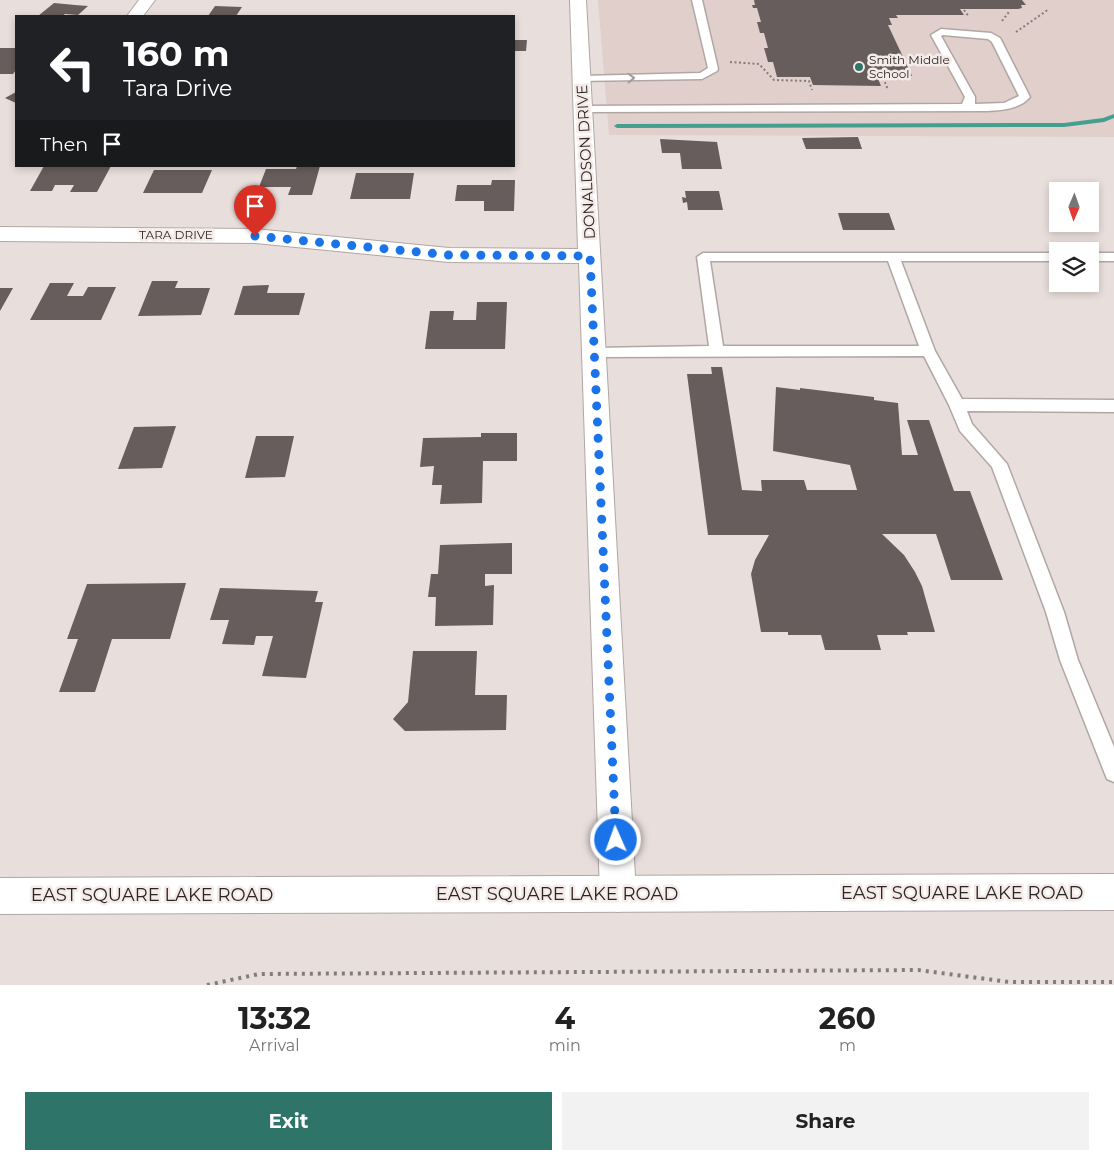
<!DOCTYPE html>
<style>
:root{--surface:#fff;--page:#f2f2f2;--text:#222;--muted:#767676;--accent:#2f7469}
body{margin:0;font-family:Montserrat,sans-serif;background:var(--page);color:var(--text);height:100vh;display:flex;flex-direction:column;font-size:19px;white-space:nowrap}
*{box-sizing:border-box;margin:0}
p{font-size:16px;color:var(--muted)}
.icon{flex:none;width:28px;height:28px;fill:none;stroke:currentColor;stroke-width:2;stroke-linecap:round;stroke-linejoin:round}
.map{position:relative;height:985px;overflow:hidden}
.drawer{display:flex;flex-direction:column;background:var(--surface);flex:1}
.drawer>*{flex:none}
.top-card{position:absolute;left:15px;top:15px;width:500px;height:152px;border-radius:0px;box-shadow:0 2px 8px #0003;background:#202124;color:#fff;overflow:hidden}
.needle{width:32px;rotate:182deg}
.tools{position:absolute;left:1049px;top:182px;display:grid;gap:10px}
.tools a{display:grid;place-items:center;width:50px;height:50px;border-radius:0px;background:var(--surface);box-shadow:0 2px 8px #0003;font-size:25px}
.pin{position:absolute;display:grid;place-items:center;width:42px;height:42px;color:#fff;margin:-51px -21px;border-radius:50% 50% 50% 0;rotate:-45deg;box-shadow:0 0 5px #0007}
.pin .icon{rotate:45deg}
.me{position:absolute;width:55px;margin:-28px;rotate:358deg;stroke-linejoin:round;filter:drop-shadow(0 0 4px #0008)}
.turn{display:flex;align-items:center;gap:18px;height:105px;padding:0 25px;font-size:22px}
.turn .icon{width:65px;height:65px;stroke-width:2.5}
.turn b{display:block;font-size:35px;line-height:42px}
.then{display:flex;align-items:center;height:48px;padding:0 25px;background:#0003;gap:10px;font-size:19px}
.eta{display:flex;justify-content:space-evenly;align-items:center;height:85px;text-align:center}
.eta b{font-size:30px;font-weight:700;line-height:35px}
.button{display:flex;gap:10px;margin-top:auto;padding:10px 25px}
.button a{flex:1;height:58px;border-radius:0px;background:var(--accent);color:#fff;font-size:20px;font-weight:700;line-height:58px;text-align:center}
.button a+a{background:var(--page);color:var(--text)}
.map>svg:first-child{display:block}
.built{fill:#e0cfcb}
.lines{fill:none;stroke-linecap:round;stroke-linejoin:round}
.stream{fill:#459f8f;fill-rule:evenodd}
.building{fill:#665d5c}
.lane-casing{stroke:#b0a7a5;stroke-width:3}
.street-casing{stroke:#b0a7a5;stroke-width:2}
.secondary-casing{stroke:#b0a7a5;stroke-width:2}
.path-far1{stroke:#827c7b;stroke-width:2;stroke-dasharray:2 2.5;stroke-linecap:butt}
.path{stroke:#827c7b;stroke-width:4;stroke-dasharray:3 5;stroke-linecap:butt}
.lane{fill:#fff;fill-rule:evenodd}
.street{fill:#fff;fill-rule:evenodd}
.secondary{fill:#fff;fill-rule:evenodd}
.oneway{stroke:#9f9d9d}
.route{stroke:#1a73e8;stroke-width:9;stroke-dasharray:0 16.2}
.poi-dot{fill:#2f7469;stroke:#f5ebe9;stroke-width:2}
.labels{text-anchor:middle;stroke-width:5;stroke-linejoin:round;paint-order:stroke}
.far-poi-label{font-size:12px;fill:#2a2626;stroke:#f5ebe9;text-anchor:start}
.far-street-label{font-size:12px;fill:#2a2626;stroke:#f5ebe9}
.street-label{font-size:15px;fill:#2a2626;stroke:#f5ebe9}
.near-street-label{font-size:18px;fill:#2a2626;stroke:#f5ebe9}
</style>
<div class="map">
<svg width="1114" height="985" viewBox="0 0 1114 985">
<rect width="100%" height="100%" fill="#e8dedc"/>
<path class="built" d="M598,0H1114V137L609,135Z"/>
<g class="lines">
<path class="stream" d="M1114,114V118L1104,122L1064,127L617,128L614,126L617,124L1064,123L1103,118Z"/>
</g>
<path class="building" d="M754,0H1022L1026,5H1021L1022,8L1018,9H960L964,15H896L898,18H889L892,25H888L912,76H877L881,86L813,85L810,77H777L773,62H768L764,48H768L764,33H760L757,22H761L757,8H753L752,5H755Z
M54,3L75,5L88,6L78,15L65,14L62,16H38Z
M215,6L242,7L236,16H208Z
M514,40H527L526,51H514Z
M0,48H16V70L13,74H0Z
M16,92V103L5,98Z
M858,137L862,149H806L802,138Z
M660,139L717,142L722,169H682L680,153H662Z
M44,166H111L97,192H70L74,185H55L52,191H30Z
M297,166H320L312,195H288L291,187H259L266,169H296Z
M154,170H212L202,193H143Z
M356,173H414L410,199H350Z
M492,180H515L514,211H484V201H455L457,185H491Z
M685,191H719L723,210H688L687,202L683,203L682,197L686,198Z
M838,213H889L895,230H843Z
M152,281H178L175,288H210L201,315L138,316Z
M50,283H74L67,296H83L88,287H116L101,320H30Z
M269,285L267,293H305L299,315H234L243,286Z
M0,288H13L0,311Z
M477,302H507L505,349H425L430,311H454L453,320H476Z
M711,367H722L742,490L762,491L761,480H804L807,490H857L850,465L773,451L776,387L800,390V388L874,397V400L898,403L902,455H918L907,420H929L954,491H970L1003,580H951L936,534H882L904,555L915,572L922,586L935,632H907L908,635H877L881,650H825L821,635H788V632H761L751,574L755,560L769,535H708L687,374H712Z
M176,426L162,468L118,469L134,427Z
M481,433H517V461H483L482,503L440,504L442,485H432L434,466L420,467L423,438L481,437Z
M256,436H294L285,477L245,478Z
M512,543V574H485V586L494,585L493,625L435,626L436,597H428L431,574H438L440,545Z
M186,583L170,639H112L95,692H59L78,639H67L87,584Z
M220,588L318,591L315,602H323L306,678L262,676L273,636H256L254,645L222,644L229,620H210Z
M413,651H477L475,695H507L506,730L405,731L393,719L408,702Z"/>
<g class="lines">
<g class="lane-casing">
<path id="lane" d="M692,0H702L718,69L717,71L702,79L578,81L577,79L582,76L700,73L708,68Z
M941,29L991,33L1000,38L1030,97C1020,109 1002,110 987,111L583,112L578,109L583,106L962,104L965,97L931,35ZM943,35L988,39L992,42L1019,96L1004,103L975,104V97L941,36Z
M703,253H1058V261H901L935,351L962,399L1114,400V412L967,411L972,424L1007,464L1064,612L1078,660L1114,747V782L1107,779L1060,660L1046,612L992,467L960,431L949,405L924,356L589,357L587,353L589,349L594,348L709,346L697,257ZM710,261H888L919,346H723Z
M1090,253H1114V261H1090Z"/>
</g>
<g class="street-casing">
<path id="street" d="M139,0H155L143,16H127Z
M570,0H586L636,894L631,907L618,912L605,907L600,894L579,263L449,262L255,243L0,241V227L255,229L449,248L578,249Z"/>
</g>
<g class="secondary-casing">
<path id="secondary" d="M1114,874V910L0,914V878Z"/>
</g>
<path class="path-far1" d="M964,10L969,17
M1002,21L1009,12
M1016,32L1049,9
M730,62L759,64L774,80L809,81L812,90
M883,78L887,87L885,88"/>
<path class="path" d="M207,985L259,974L918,970L1009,982H1114"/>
<use href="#lane" class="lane"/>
<use href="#street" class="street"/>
<use href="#secondary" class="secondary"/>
</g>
<defs><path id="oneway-chevron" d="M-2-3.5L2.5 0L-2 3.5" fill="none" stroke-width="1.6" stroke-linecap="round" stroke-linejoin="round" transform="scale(1.25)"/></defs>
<use class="oneway" href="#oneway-chevron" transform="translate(631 78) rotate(-2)"/>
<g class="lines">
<path class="route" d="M255,236L449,255L590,256L616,840"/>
</g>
<circle class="poi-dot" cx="859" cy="67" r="5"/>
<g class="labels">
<g class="far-poi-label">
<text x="869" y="64">Smith Middle<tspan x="869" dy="14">School</tspan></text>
</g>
<g class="far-street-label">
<text x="176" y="239">TARA DRIVE</text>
</g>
<g class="street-label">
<text transform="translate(586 162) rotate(-93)" y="5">DONALDSON DRIVE</text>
</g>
<g class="near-street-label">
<text x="962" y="899">EAST SQUARE LAKE ROAD</text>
<text x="557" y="900">EAST SQUARE LAKE ROAD</text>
<text x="152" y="901">EAST SQUARE LAKE ROAD</text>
</g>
</g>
</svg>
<div class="tools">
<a><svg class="needle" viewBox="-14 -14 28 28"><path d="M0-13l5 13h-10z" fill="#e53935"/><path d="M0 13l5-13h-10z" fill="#767676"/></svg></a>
<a><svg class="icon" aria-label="layers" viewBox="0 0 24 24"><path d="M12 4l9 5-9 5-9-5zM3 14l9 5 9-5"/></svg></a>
</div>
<div class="pin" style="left:255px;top:236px;background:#d93025"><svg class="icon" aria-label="arrive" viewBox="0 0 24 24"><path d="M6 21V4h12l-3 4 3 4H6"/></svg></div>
<svg class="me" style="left:616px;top:840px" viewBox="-20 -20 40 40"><circle r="17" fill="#1a73e8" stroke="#fff" stroke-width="3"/><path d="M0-11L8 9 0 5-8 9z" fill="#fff"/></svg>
<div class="top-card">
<div class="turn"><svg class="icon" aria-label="left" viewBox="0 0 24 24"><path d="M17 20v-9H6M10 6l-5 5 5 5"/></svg><div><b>160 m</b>Tara Drive</div></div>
<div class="then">Then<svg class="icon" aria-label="arrive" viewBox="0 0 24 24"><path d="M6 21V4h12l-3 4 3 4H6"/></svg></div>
</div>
</div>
<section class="drawer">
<div class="eta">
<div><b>13:32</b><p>Arrival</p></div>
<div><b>4</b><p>min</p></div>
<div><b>260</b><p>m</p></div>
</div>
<div class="button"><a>Exit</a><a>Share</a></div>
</section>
